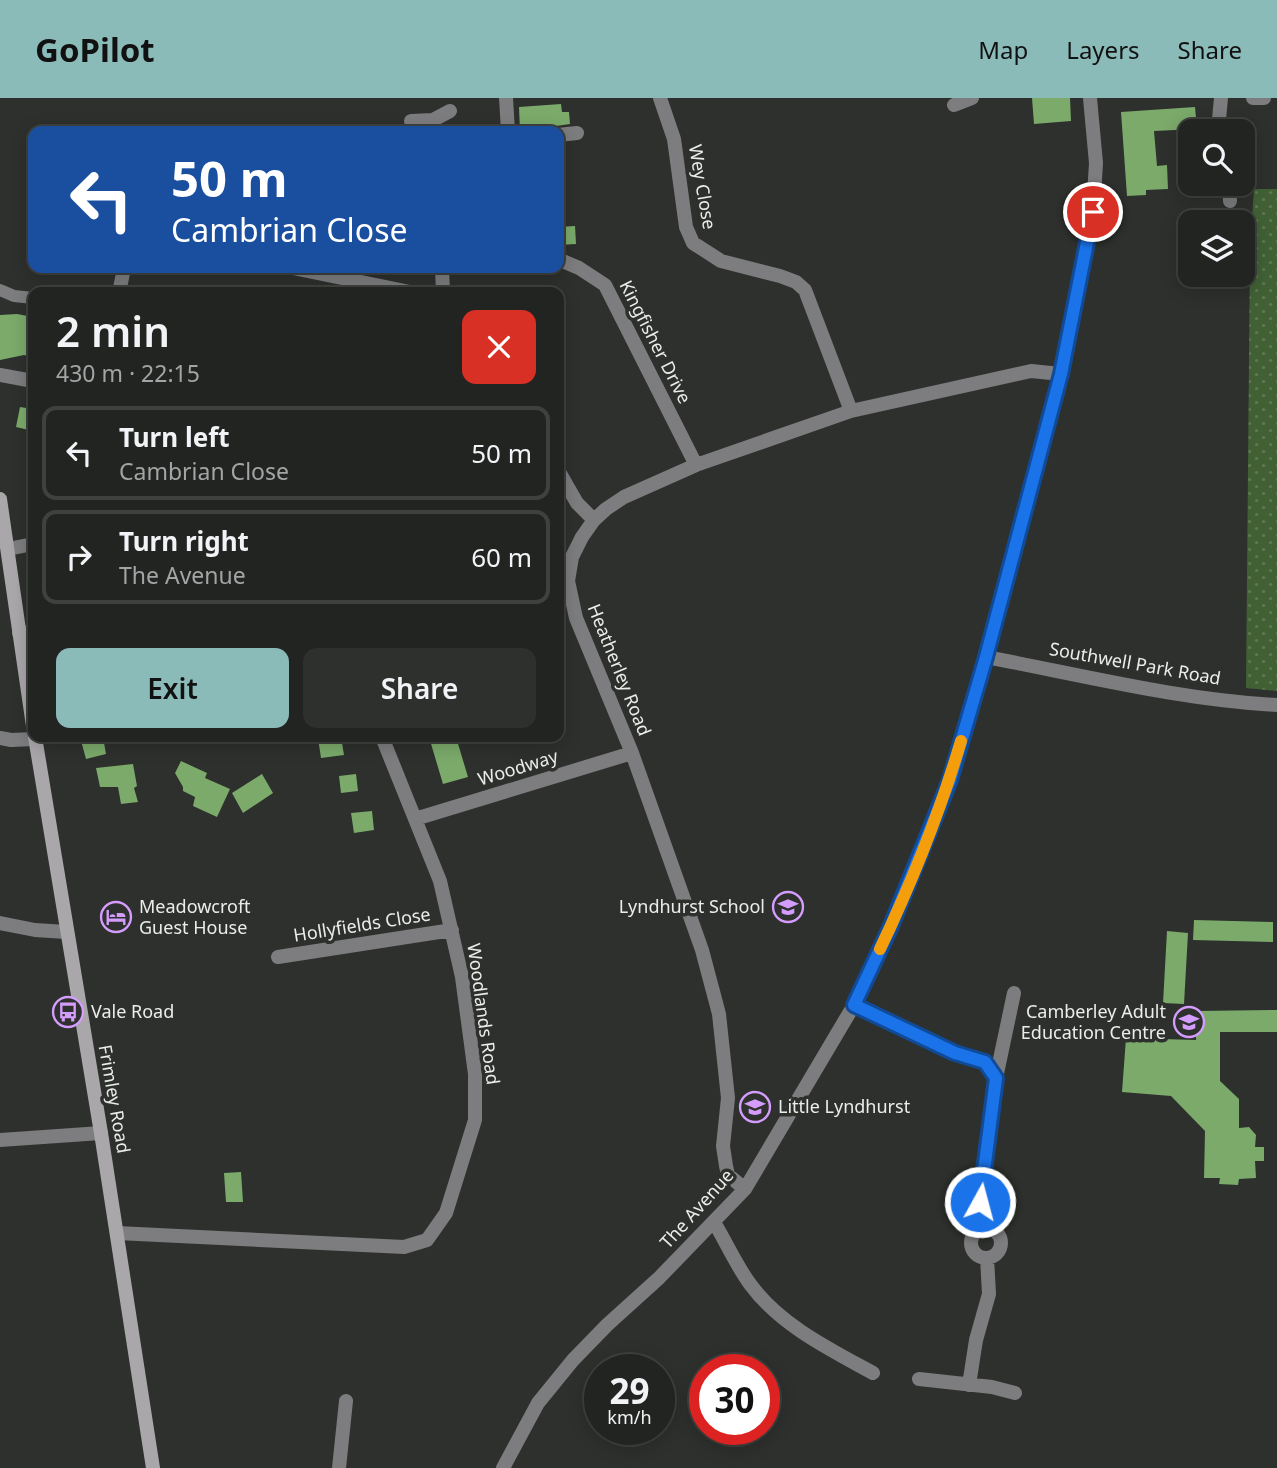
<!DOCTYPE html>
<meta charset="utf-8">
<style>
:root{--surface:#222421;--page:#2e302e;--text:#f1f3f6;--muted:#a2a4a5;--line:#3f413f;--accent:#8bbbb9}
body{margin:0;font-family:"Noto Sans",sans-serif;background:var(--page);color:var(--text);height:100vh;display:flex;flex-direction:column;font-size:26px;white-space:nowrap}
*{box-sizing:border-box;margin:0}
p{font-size:23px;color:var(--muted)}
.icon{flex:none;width:38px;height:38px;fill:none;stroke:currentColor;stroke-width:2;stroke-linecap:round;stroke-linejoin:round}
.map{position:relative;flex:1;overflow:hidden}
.sheet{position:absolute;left:28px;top:189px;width:536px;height:455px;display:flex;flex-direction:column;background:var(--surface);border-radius:14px;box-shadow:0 4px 18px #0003,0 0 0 2px var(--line)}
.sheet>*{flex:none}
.hud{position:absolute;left:28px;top:28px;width:536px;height:147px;border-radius:14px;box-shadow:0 4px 18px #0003,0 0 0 2px var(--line);background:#1a4fa0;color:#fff;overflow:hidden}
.tools{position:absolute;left:1178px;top:21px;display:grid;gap:14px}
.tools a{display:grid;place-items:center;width:77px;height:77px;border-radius:14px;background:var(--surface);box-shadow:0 4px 18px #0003,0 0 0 2px var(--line);font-size:35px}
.speed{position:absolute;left:584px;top:1256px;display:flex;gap:14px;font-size:35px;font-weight:700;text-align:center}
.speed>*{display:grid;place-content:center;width:91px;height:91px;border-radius:50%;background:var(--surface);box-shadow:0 4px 18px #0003,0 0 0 2px var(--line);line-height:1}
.speed small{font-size:18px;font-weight:400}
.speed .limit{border:10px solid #d22;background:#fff;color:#111}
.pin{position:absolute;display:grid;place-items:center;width:60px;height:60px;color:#fff;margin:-30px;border:4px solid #fff;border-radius:50%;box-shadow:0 2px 7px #0007}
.me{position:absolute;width:77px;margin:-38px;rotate:7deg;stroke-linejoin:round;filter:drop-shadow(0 0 5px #0008)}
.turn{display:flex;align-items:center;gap:24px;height:147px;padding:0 28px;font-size:32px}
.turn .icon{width:91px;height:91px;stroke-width:2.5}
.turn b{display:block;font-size:49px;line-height:60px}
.round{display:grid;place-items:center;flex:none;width:74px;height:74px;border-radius:14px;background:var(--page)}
.overview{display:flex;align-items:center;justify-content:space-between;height:119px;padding:0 28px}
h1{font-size:42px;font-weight:600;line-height:52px}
.primary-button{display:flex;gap:14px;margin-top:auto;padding:14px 28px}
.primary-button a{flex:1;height:80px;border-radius:14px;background:var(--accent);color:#111;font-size:28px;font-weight:600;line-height:80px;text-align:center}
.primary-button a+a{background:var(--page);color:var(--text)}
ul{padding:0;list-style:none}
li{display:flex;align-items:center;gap:21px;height:94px;margin:0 14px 10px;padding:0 14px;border:4px solid var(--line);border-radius:14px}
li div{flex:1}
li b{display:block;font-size:26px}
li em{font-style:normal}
header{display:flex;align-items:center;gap:42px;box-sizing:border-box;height:98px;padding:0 35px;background:var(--accent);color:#111}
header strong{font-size:33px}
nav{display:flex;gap:38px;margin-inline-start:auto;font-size:24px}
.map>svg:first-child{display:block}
.park{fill:url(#park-dots)}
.building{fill:#7baa6b}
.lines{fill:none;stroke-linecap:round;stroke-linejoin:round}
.pedestrian{stroke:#7d7c7e;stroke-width:12}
.minor{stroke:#7d7c7e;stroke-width:14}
.secondary{stroke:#a9a7aa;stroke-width:14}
.route-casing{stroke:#114b97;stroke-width:18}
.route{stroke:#1a73e8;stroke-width:12}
.slow{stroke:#f59e0b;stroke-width:12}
.labels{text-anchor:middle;stroke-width:7;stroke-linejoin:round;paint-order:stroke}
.street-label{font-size:18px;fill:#ebedea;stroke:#2d302c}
.poi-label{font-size:18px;fill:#ebedea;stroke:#2d302c;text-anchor:start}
</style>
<header>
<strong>GoPilot</strong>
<nav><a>Map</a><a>Layers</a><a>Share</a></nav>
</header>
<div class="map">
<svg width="1277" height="1370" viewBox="0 0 1277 1370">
<defs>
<pattern id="park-dots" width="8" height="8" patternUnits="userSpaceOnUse" patternTransform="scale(1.75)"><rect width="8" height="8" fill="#416135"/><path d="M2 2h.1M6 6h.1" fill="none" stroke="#5d7852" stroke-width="1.8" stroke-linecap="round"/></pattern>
</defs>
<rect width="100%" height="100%" fill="#2d302c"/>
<path class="park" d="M1254,91H1277V593L1246,590L1250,152Z"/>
<path class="building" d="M1032,0H1070L1071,23L1034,26Z
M561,6L562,14H569L570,26L556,28L550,31L520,33L519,9Z
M1195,9L1197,31L1154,33L1157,68L1167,67L1168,91L1146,92V97L1127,98L1121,14Z
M575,128L576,146L558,147V129Z
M17,216L33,219V259L24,257L0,262V217Z
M20,309L33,311V333L16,329Z
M80,639H103L106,656L86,661Z
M341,639L344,657L321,660L318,640Z
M429,639H456L468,679L443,686Z
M181,663L207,675L205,680L230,691L217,719L193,708L195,699L183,693V689L175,675Z
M133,666L137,688L134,690L138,704L121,706L118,689H100L96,670Z
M262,676L273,695L243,715L232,695Z
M356,676L358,693L341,695L339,678Z
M372,713L374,732L354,735L351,715Z
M1194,822L1273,824V844L1193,842Z
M1167,833L1188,835L1184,906L1163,905Z
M1277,912V934H1220V983L1239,1001V1030L1249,1029L1256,1037L1255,1049H1264V1063H1255L1256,1080L1239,1081L1238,1087L1219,1086L1220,1080H1204L1205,1033L1171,998L1122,994L1126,940L1196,942V913Z
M241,1074L243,1104H226L224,1075Z"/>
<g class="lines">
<path class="pedestrian" d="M0,192L14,198L33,200"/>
<path class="minor" d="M506,0L508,33
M660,0L674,41L686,129L693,145L721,163L780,178L796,184L805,192L851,313
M1221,0L1219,21L1222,33
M1253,0H1264
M954,7L972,0
M411,23L433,22L450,13
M558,37L577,35
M1229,86L1230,103
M558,161L579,170L605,187L696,367
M293,170L410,194
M442,170L443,194
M120,190L124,170
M0,277L33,283
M558,372L577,405L594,422
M8,451L33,446
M19,535L33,534
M986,559C1082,577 1180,602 1277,607
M0,640L11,642L35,641
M415,721L632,655
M0,825L35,832L66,834
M278,859L452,832
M854,907L955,955L985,964L996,980
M0,1042L101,1035
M745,1091L728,1077L726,1068L723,1048L728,1000L719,916L702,852L632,655L576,520L568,483L572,459L582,439L594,422L606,411L624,399L696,367L851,313L1031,273L1061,276
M714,1124C726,1144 736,1167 750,1186C780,1227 829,1251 873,1275
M971 1145a15 15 0 1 1 30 0a15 15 0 1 1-30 0Z
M985,1130L980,1104L982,1080L996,980L1014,895
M117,1135L404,1149L427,1142L446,1115L475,1022V976L462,879L440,783L382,639
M919,1281L992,1289L1015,1295
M969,1287L976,1242L989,1196L987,1160
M339,1370L346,1303
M503,1370L538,1305L573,1262L607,1227L659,1180L745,1091L854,907L891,828L950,682L986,559L1061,276L1093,114L1096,65L1090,0"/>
<path class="secondary" d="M0,401L33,628
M35,639L101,1035L153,1370"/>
</g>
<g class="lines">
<g class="route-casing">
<path id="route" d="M980,1104L996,980L985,964L955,955L854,907L891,828L950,682L986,559L1061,276L1093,114"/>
</g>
<use href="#route" class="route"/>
<path class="slow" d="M880,851C912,784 940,714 961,643"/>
</g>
<defs>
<g id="school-ring" transform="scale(1.575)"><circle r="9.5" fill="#2d302c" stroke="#d49cfc" stroke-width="1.5"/><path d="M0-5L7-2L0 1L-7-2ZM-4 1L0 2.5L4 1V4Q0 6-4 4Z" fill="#d49cfc"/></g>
<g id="hotel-ring" transform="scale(1.575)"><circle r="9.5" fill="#2d302c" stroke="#d49cfc" stroke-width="1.5"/><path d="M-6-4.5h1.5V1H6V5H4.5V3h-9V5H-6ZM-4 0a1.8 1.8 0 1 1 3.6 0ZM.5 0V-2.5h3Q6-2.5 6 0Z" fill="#d49cfc"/></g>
<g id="bus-ring" transform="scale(1.575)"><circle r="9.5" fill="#2d302c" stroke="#d49cfc" stroke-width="1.5"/><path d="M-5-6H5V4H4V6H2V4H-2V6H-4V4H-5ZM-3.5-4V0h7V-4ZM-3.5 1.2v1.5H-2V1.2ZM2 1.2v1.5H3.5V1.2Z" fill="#d49cfc"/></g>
</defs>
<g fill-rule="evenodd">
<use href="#school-ring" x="788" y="809"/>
<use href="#hotel-ring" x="116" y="819"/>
<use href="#bus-ring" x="68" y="914"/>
<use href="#school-ring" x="1189" y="924"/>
<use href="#school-ring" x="755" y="1009"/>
</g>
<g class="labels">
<g class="street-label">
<text transform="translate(702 89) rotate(80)" y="6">Wey Close</text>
<text transform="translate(655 244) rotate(63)" y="6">Kingfisher Drive</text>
<text transform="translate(1135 566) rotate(10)" y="6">Southwell Park Road</text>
<text transform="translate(619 572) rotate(68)" y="6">Heatherley Road</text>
<text transform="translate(518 670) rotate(-17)" y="6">Woodway</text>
<text transform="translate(362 827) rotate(-9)" y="6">Hollyfields Close</text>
<text transform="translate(483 916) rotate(82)" y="6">Woodlands Road</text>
<text transform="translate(114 1001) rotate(80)" y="6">Frimley Road</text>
<text transform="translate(697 1111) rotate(-48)" y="6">The Avenue</text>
</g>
<g class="poi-label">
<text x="139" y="815">Meadowcroft<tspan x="139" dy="21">Guest House</tspan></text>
<text x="765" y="815" text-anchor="end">Lyndhurst School</text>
<text x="91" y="920">Vale Road</text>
<text x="1166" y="920" text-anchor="end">Camberley Adult<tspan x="1166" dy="21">Education Centre</tspan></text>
<text x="778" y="1015">Little Lyndhurst</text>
</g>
</g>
</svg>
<div class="tools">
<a><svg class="icon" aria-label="search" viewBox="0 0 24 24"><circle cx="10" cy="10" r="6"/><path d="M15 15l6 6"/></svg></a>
<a><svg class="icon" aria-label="layers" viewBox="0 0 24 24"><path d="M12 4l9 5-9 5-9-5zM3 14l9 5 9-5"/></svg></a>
</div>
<div class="speed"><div>29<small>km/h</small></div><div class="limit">30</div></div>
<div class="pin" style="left:1093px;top:114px;background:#d93025"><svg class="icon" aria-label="arrive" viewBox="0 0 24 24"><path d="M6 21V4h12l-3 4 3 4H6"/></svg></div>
<svg class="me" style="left:980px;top:1104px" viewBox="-20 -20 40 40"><circle r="17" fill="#1a73e8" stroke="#fff" stroke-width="3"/><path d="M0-11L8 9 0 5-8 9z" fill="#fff"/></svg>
<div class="hud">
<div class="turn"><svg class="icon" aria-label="left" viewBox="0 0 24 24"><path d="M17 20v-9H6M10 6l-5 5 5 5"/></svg><div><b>50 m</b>Cambrian Close</div></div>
</div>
<section class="sheet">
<div class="overview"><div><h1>2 min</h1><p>430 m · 22:15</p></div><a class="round" style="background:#d93025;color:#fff"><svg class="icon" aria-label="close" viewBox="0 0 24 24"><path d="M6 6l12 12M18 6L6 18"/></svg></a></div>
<ul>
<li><svg class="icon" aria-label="left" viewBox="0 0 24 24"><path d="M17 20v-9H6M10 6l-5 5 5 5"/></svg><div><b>Turn left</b><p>Cambrian Close</p></div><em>50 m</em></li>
<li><svg class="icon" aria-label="right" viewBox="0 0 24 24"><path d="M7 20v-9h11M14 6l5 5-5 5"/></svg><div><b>Turn right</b><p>The Avenue</p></div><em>60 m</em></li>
</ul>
<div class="primary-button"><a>Exit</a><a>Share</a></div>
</section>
</div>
